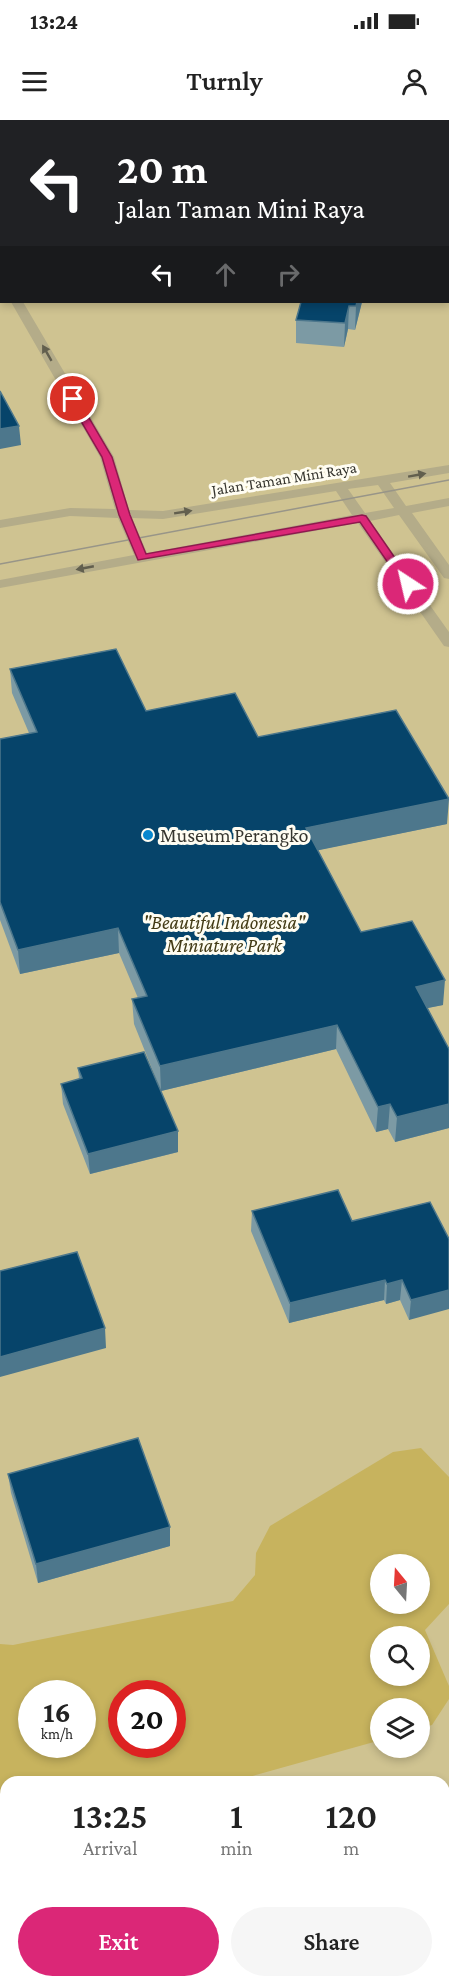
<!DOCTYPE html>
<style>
:root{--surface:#fff;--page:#f6f6f6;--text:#222;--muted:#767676;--accent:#db2777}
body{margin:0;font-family:"Crimson Pro",serif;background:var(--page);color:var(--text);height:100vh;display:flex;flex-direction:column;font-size:22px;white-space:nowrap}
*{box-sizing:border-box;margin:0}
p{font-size:20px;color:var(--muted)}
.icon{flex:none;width:33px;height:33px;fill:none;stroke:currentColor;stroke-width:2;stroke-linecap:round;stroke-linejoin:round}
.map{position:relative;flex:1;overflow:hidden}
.drawer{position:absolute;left:0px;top:1656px;width:450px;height:212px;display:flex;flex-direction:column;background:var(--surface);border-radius:18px 18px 0 0;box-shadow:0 3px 9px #0003}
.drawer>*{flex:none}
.banner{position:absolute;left:0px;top:0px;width:450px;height:183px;box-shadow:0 3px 9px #0003;background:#202124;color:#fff;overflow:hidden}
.needle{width:39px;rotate:342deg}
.buttons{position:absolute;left:370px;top:1434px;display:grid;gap:12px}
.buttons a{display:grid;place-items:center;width:60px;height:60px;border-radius:50%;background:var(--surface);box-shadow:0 3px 9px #0003;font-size:30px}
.speed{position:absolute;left:18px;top:1560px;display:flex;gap:12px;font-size:30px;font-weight:700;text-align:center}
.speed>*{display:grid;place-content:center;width:78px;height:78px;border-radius:50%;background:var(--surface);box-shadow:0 3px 9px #0003;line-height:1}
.speed small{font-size:15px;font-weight:400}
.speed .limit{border:9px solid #d22;background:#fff;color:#111}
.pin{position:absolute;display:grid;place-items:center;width:51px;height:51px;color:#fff;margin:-26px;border:3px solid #fff;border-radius:50%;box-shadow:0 2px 6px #0007}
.me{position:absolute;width:66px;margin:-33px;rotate:325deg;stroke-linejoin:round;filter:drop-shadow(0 0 4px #0008)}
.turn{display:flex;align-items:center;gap:21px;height:126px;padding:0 18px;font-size:27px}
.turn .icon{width:78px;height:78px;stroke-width:2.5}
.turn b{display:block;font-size:42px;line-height:51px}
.lanes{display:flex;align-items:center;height:57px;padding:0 18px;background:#0003;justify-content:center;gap:30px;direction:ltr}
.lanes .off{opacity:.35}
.eta{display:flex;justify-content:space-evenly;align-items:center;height:102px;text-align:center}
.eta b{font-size:36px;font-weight:600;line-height:42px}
.primary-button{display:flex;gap:12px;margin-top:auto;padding:12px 18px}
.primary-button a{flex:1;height:69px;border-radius:36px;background:var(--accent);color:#fff;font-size:24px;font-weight:600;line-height:69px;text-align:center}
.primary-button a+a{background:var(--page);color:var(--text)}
.status{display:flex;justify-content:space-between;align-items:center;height:42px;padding:0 30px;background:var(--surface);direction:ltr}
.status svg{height:16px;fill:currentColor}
header{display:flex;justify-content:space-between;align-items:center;height:78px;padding:0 18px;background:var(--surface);font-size:27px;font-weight:600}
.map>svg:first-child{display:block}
.green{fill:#cfc391;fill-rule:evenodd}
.water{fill:#c7b35e;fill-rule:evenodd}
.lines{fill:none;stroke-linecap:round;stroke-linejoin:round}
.lane{fill:#b4ac89;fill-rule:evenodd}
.street{fill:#b4ac89;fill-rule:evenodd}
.tram{stroke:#989588;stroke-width:1.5}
.wall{fill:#7c9aa4}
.shaded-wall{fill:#4d778c}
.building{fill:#06446a;stroke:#4d778c;stroke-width:1.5}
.oneway{fill:#625f4e}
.route{fill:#db2777;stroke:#8e194d;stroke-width:1.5}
.poi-dot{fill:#0787ce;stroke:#fffdf2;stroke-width:2}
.labels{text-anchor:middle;stroke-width:6;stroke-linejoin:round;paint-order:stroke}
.far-street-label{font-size:16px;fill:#36352e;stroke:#fffdf2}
.poi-label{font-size:20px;fill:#36352e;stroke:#fffdf2;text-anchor:start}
.park-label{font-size:20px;font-style:italic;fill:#433b16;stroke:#fffdf2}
</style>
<div class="status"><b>13:24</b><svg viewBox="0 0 49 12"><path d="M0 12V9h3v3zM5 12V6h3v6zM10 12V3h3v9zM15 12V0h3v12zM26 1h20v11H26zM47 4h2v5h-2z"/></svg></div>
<header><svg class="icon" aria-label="menu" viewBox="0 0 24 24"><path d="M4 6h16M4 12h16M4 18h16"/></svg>Turnly<svg class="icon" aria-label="person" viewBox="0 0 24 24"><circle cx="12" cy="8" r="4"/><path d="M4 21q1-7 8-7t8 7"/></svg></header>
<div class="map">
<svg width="449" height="1867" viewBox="0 0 449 1867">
<rect width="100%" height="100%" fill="#f3efdd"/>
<path class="green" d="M0,0H449V1685L444,1687V1662H6V1814L0,1816ZM2,2H448V182H2ZM381,1444H420V1484H381ZM381,1516H420V1556H381ZM32,1574H82V1624H32ZM122,1574H172V1624H122ZM381,1588H420V1628H381Z"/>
<path class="water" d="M421,1328L449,1357V1484L425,1510L449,1566V1579L432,1605L420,1608V1588H381V1620L231,1662H6V1702L0,1701V1524L13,1525L233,1481L255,1455L256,1433L270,1406L393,1332ZM381,1444H420V1484H381ZM381,1516H420V1556H381ZM32,1574H82V1624H32ZM122,1574H172V1624H122Z"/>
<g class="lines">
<path class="lane" d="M127,0H138L126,2Z
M0,149L2,150V158H0Z
M448,166H449V174H448Z
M11,182H23L114,337L129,390L163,391L449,345V353L390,363L406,386L449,378V386L412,393L449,445V459L444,458L399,395L370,401L449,512V527L444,526L358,403L0,468V460L134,435L118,398L70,396L0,408V400L70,388L115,389L100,337ZM378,365L394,388L365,393L348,369ZM336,371L352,395L147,433L132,398L163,399Z"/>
<path class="street" d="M449,1681V1703L444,1704V1682Z
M6,1820V1846L0,1848V1822Z"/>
<path class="tram" d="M0,444L449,360"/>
</g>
<path class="wall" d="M0,0L2,2V87L0,85Z
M301,182H362L355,210L348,209L344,227L296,223V200Z
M10,549L146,591L258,617L447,704L318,730L361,812L443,885L427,888L449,929V1008L395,1022L388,1009L376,1012L336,929L161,971L134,904L132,879L138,878L119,833L20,854L0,800V619L29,613L12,573Z
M78,948L178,1032L90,1054L63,984L61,964L79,959Z
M430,1082L409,1200L400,1180L386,1184L384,1180L289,1203L251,1111L252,1091L352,1101Z
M8,1354L170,1407V1426L38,1463L11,1373Z
M449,1720V1776L444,1762V1721Z
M321,1862H444L449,1867H323Z"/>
<path class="shaded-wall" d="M357,182H362L355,210L356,186Z
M349,186L348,209L344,227L345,203Z
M19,306L21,325L0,329V309Z
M449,679L447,704L305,733L306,708Z
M118,808L119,833L20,854L18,830Z
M445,860L443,885L413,891L416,867Z
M337,905L336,929L161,971L160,946Z
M390,984L388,1009L376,1012L378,987Z
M449,984V1008L395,1022L397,997Z
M178,1011V1032L90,1054L88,1034Z
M385,1160L384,1180L289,1203L290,1183Z
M402,1160L400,1180L386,1184L387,1164Z
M449,1170V1189L409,1200L411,1180Z
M105,1208L106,1228L0,1257V1237Z
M170,1407V1426L38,1463L36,1444Z"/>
<path class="building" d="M0,0H5L6,2H2V69L0,66Z
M146,0H449V134L448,2H145Z
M301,182H357L356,186H349L345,203L296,200Z
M0,271L19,306L0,309Z
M116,529L146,591L235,573L258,617L396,590L449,679L306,708L361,812L412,801L445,860L416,867L449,929V984L397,997L390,984L378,987L337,905L160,946L132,879L147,876L118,808L18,830L0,782V619L37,612L10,549Z
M144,932L178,1011L88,1034L61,964L82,958L78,948Z
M338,1070L352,1101L430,1082L449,1119V1170L411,1180L402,1160L387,1164L385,1160L290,1183L252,1091Z
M77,1132L105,1208L0,1237V1151Z
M138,1318L170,1407L36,1444L8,1354Z
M449,1720V1761L444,1747V1721Z
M446,1772L449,1780V1867H327L326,1862H444V1773Z
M141,1862H255L256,1867H125V1866Z"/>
<defs><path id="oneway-solid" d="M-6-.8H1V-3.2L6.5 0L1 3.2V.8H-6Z" transform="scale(1.5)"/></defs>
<g class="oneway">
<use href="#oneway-solid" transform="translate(47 233) rotate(-120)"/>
<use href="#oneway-solid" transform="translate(417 355) rotate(-10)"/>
<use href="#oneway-solid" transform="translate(183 392) rotate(-9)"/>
<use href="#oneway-solid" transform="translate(85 448) rotate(169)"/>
</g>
<path class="route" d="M73,276L78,279L112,337L130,395L146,434L362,395L366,396L413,464L408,467L404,466L360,402L138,440L119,395L102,337L68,279Z"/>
<circle class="poi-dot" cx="148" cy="715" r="6"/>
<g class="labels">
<g class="far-street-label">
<text transform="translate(284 358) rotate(-9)" y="6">Jalan Taman Mini Raya</text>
</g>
<g class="poi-label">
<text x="160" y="722">Museum Perangko</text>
</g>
<g class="park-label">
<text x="224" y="809">"Beautiful Indonesia"<tspan x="224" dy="23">Miniature Park</tspan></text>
</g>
</g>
</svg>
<div class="buttons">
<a><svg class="needle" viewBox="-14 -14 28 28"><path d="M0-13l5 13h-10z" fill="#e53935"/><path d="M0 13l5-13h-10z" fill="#767676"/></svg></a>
<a><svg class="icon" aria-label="search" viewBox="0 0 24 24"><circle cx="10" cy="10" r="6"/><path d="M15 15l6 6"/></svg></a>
<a><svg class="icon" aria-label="layers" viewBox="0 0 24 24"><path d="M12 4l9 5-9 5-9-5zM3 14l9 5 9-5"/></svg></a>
</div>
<div class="speed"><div>16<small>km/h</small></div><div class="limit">20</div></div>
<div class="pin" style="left:73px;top:279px;background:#d93025"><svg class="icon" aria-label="arrive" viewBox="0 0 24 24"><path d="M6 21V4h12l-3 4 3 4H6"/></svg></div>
<svg class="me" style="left:408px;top:464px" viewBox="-20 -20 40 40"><circle r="17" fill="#db2777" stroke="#fff" stroke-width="3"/><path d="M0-11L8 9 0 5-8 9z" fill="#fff"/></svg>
<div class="banner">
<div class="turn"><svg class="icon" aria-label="left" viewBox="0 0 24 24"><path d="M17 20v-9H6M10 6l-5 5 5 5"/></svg><div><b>20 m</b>Jalan Taman Mini Raya</div></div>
<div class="lanes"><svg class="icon" aria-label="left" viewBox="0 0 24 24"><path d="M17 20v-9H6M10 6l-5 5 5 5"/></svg><svg class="icon off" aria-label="ahead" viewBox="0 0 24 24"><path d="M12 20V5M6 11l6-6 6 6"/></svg><svg class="icon off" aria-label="right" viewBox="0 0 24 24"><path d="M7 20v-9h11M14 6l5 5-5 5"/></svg></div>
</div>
<section class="drawer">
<div class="eta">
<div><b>13:25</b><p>Arrival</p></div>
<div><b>1</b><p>min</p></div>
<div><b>120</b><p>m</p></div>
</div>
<div class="primary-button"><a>Exit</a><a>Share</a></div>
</section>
</div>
